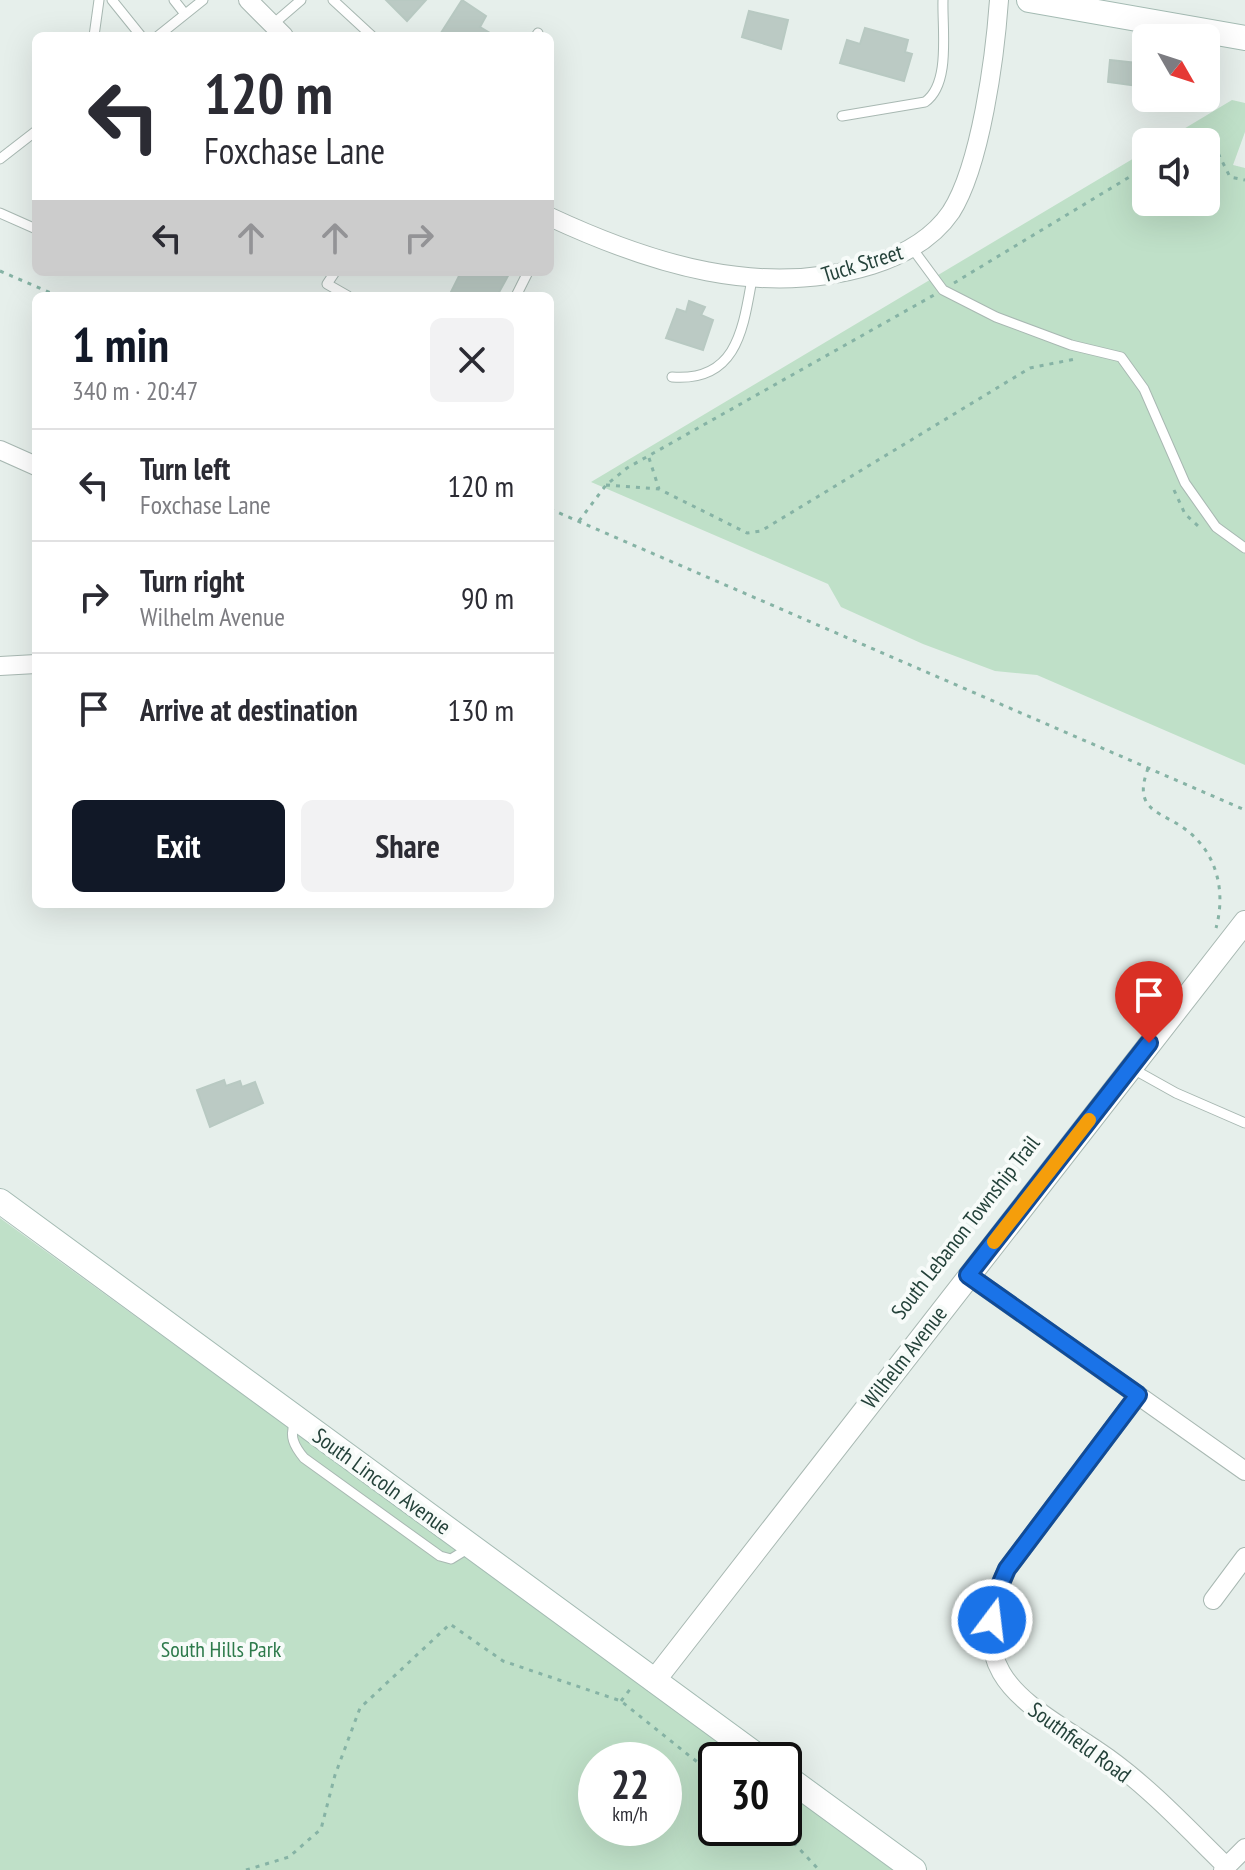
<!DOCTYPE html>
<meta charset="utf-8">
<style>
:root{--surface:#fff;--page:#f2f2f3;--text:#2b2b33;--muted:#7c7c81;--line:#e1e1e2;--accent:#111827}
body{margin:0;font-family:"PT Sans Narrow",sans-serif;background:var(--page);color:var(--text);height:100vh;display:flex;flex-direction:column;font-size:30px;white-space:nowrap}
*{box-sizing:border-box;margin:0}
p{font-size:26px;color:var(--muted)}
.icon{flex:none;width:44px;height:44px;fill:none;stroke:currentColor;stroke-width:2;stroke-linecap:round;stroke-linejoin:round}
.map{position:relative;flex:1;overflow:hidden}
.sheet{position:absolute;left:32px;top:292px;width:522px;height:616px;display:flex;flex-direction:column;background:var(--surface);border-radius:12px;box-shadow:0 8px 32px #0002}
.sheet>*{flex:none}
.hud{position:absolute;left:32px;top:32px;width:522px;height:244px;border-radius:12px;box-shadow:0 8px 32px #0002;background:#fff;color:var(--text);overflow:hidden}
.needle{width:52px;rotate:129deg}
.controls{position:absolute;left:1132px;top:24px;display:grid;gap:16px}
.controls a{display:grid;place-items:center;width:88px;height:88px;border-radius:12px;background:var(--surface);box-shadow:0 8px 32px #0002;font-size:40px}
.speed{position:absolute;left:578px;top:1742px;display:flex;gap:16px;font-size:40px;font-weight:700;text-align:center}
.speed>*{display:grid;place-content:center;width:104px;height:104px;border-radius:50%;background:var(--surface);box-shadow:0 8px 32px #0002;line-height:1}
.speed small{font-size:20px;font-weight:400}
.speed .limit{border:4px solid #111;border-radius:12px;background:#fff;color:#111}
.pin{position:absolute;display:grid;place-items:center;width:68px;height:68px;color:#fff;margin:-82px -34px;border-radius:50% 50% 50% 0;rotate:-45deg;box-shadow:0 0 8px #0007}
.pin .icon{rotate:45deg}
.me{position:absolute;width:88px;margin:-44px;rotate:15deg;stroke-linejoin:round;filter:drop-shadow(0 0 6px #0008)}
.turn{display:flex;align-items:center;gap:28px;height:168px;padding:0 40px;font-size:36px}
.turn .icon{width:104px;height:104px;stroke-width:2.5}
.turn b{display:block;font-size:56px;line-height:68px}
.lanes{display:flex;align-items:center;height:76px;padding:0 40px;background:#0003;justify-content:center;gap:40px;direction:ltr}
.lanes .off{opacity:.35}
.round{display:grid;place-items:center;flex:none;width:84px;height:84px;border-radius:12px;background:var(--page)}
.head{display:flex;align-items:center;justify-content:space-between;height:136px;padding:0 40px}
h1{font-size:48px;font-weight:800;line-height:60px;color:var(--accent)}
.action{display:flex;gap:16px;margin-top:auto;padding:16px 40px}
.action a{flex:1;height:92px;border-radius:12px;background:var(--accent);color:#fff;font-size:32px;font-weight:800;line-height:92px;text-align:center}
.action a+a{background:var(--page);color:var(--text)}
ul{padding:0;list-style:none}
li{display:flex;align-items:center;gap:24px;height:112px;padding:0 40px;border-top:2px solid var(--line)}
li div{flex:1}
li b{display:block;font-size:30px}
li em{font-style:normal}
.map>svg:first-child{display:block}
.green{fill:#bfe0c8;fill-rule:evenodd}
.building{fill:#bbcac4;stroke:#b8c9c2;stroke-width:2}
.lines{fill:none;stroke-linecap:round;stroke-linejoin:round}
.service-casing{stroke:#a8b8b2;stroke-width:11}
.minor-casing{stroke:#a8b8b2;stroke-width:20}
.tertiary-casing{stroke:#a8b8b2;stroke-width:24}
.secondary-casing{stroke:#a4bbb3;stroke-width:26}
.path{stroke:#86b3a5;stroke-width:3;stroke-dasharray:4 6;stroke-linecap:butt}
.service{stroke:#fff;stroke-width:9}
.minor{stroke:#fff;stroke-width:18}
.tertiary{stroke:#fff;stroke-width:22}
.secondary{stroke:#fff;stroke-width:24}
.route-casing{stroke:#114b97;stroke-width:20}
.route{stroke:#1a73e8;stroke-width:14}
.slow{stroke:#f59e0b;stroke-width:14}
.labels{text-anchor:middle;stroke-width:8;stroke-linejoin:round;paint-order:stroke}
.street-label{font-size:22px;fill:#24423a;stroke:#f7fbf9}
.park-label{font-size:22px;fill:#2d7a4b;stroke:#f7fbf9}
</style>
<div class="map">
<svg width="1245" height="1870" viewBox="0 0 1245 1870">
<rect width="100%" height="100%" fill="#e6efeb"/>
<path class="green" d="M1232,100L1245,103V132L1233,165L1245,168V765L1037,675L995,671L923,644L841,607L828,584L591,482L1146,151V202H1206V142H1162Z
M0,1218L746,1760H716V1828H784V1788L893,1870H0ZM596,1760H664V1828H596Z"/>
<path class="building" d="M386,0H426L407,21Z
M462,0L486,16L480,27L495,36H439Z
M749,11L788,20L781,49L742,37Z
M865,28L908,40L905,52L912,54L904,81L840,63L847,40L860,44Z
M1110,60L1146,64V87L1108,82Z
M461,272H506L509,274L497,296H449Z
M689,301L705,307L701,315L713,320L703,350L666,338L677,309L686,312Z
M224,1080L226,1086L240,1081L242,1087L255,1082L263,1103L210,1127L197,1090Z"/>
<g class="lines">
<g class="service-casing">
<path id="service" d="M112,0L141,36
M174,0L185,14
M333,0L372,36
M272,25L301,0
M94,36L99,0
M158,36L203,0
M536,36L538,33
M842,116L925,102C951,84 942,29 943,0
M0,159L36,131
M0,213L36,229
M912,248L943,290L996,317L1071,345L1121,357L1144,389L1185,483L1216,527L1245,548
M335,272L327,284L348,296
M516,296L528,272
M672,377C737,382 743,329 752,279
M1133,1069L1176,1093L1245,1123
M295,1422C289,1436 294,1446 304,1458L440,1556L451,1559L469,1548"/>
</g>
<g class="minor-casing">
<path id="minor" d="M248,0L284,36
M550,217C651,264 761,299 872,265C903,255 932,240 951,212C981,165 995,56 999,0
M0,450L36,466
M0,666L36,664
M968,1275L1245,1471
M1138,1395L1007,1569C958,1681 1030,1703 1108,1758C1151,1789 1188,1829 1226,1866
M1213,1600L1245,1557
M1223,1870L1245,1848"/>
</g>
<g class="tertiary-casing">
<path id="tertiary" d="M654,1681L1245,922"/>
</g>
<g class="secondary-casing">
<path id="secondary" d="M1029,0L1245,38
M0,1201L763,1760
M784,1775L914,1870"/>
</g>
<path class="path" d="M1187,142L1197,136L1215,147L1230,177L1245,180
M0,271L58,296
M954,283L1146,167
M649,458L659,489
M606,485L659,489L747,533L761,531L1030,368L1075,359
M1174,490L1185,514L1198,526
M550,509L1245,810
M579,521L606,485L627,468L934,295
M1148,768C1145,778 1141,788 1145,799C1150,812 1167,817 1179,825C1215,847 1227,888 1216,928
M621,1701L631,1688
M780,1828L819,1870
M246,1870L289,1857L321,1829L335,1775L360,1708L450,1624L503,1661L621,1701L716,1777"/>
<use href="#service" class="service"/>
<use href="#minor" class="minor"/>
<use href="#tertiary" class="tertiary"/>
<use href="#secondary" class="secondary"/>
</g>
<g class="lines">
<g class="route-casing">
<path id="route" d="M992,1620L993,1601L1007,1569L1138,1395L968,1275L1149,1043"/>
</g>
<use href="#route" class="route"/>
<path class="slow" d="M994,1242L1089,1120"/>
</g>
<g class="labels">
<g class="street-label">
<text transform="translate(862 263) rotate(-17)" y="8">Tuck Street</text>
<text transform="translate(965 1227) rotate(-52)" y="8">South Lebanon Township Trail</text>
<text transform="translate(904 1357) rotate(-52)" y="8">Wilhelm Avenue</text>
<text transform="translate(382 1481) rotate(36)" y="8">South Lincoln Avenue</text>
<text transform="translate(1080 1742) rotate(36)" y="8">Southfield Road</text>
</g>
<g class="park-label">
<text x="221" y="1657">South Hills Park</text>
</g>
</g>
</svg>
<div class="controls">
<a><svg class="needle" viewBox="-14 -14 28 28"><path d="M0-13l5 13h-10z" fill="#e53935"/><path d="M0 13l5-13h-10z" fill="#7c7c81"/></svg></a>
<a><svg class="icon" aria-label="sound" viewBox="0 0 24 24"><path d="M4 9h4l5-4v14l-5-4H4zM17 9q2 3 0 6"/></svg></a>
</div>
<div class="speed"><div>22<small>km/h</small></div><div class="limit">30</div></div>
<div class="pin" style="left:1149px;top:1043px;background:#d93025"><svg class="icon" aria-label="arrive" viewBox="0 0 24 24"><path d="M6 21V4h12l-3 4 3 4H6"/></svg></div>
<svg class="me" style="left:992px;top:1620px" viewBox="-20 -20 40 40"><circle r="17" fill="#1a73e8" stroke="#fff" stroke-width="3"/><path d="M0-11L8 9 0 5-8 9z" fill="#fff"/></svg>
<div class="hud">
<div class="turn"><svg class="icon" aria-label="left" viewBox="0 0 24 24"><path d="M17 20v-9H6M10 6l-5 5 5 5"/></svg><div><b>120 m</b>Foxchase Lane</div></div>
<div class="lanes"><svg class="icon" aria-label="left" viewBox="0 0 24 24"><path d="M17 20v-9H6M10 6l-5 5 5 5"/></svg><svg class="icon off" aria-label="ahead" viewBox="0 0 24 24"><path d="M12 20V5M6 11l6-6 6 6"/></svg><svg class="icon off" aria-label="ahead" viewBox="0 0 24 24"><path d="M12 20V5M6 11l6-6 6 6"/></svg><svg class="icon off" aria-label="right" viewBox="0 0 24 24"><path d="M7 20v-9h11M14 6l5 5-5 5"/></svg></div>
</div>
<section class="sheet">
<div class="head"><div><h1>1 min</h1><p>340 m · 20:47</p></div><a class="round"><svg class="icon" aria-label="close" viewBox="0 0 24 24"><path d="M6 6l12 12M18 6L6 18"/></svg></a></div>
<ul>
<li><svg class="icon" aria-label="left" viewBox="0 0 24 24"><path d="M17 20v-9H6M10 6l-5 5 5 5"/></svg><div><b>Turn left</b><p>Foxchase Lane</p></div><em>120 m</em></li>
<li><svg class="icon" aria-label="right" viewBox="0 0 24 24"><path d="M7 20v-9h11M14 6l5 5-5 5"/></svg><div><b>Turn right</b><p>Wilhelm Avenue</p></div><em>90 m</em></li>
<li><svg class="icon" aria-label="arrive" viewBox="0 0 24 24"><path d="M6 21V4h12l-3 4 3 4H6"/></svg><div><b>Arrive at destination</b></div><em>130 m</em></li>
</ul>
<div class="action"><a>Exit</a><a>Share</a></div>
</section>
</div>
